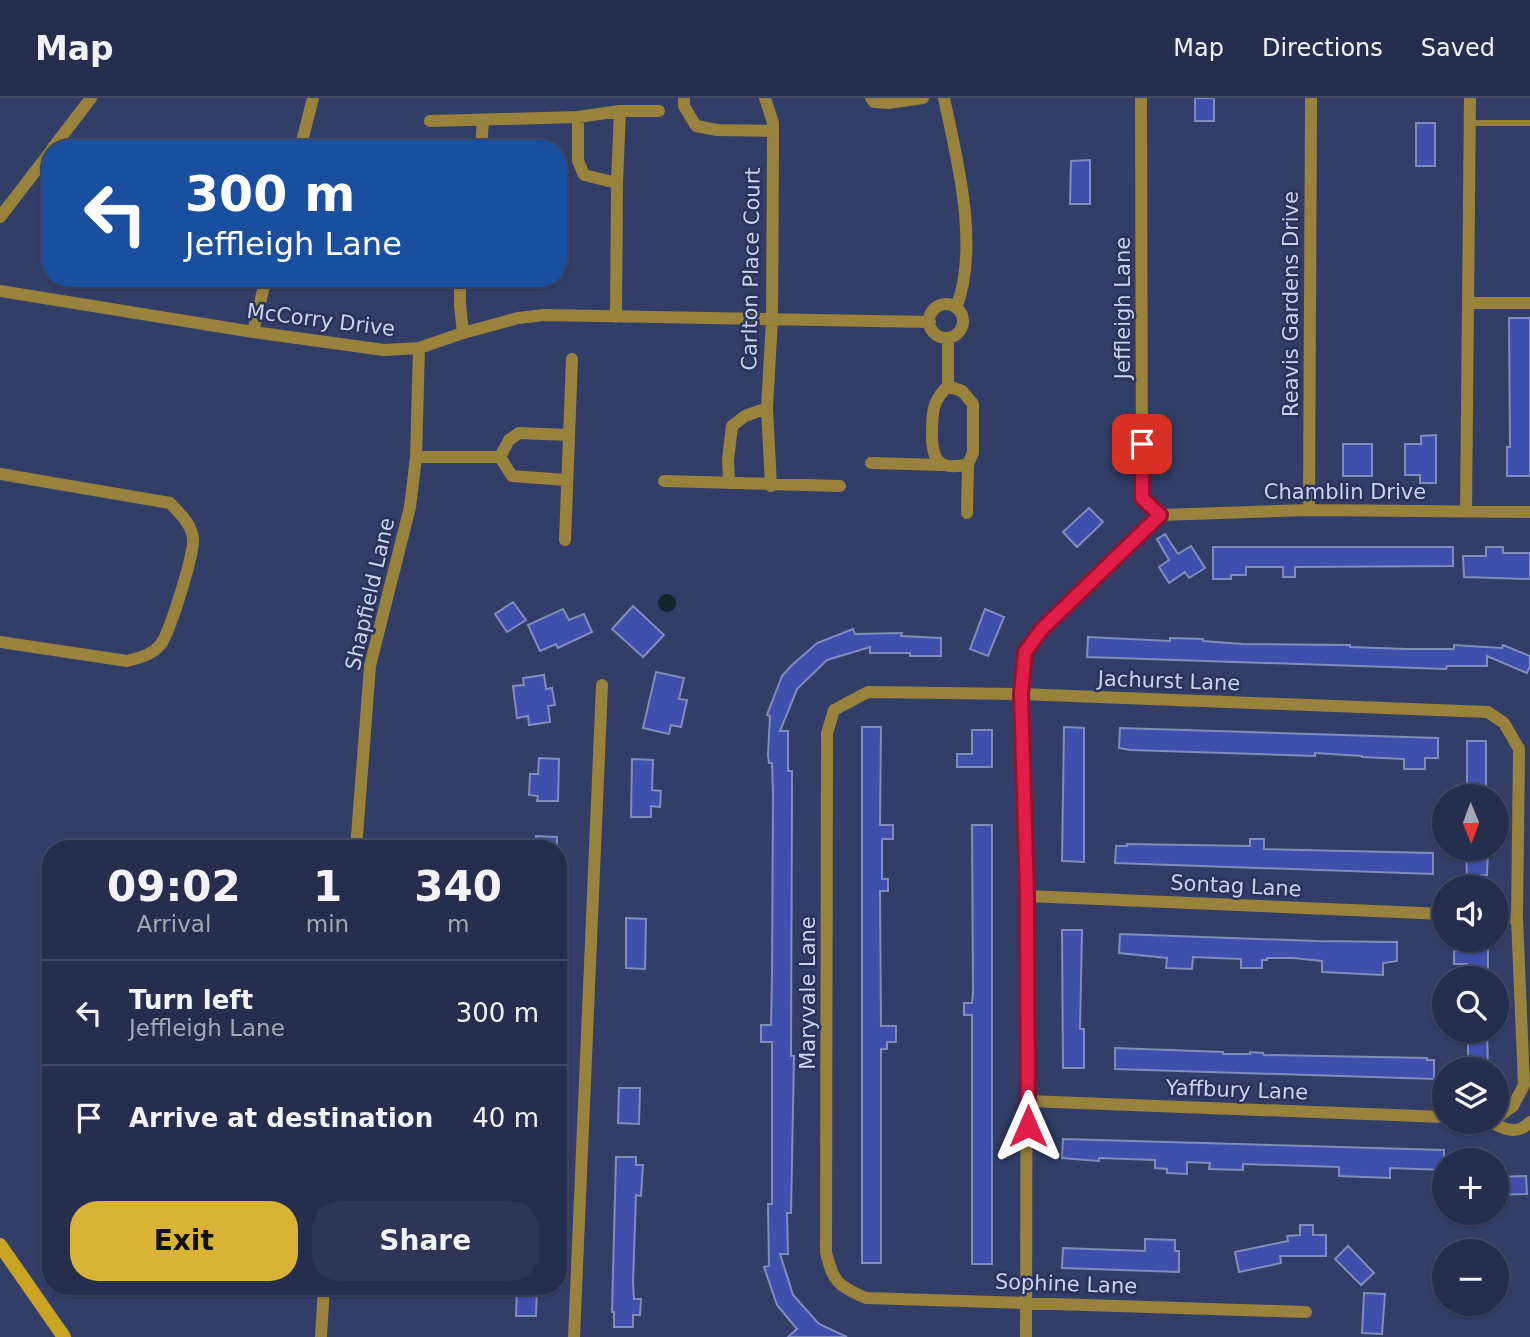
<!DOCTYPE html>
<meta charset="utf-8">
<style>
:root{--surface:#262e4e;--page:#2e3655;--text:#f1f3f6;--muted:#a4a8b6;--line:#424a66;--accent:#d9b334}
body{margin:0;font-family:"DejaVu Sans",sans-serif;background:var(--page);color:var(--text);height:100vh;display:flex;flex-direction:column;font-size:26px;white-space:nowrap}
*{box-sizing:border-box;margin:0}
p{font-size:23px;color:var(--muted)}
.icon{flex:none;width:38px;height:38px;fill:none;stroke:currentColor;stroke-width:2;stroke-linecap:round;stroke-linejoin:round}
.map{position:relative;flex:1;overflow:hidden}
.drawer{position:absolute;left:42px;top:742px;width:525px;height:455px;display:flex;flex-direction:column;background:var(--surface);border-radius:28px;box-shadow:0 2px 5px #0004,0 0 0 2px var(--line)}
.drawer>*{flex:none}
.top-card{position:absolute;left:42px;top:42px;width:525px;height:147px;border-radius:28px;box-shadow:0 2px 5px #0004,0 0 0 2px var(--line);background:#1a4fa0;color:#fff;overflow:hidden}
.needle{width:46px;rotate:179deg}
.buttons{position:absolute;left:1432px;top:686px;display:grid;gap:14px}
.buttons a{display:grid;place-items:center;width:77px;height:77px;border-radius:50%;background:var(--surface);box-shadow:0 2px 5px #0004,0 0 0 2px var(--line);font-size:35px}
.pin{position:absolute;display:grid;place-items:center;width:60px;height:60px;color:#fff;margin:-30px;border-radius:14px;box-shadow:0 4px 10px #0006}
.me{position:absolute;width:77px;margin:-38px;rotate:0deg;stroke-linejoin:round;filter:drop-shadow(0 0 5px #0008)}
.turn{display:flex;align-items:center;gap:24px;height:147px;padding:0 28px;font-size:32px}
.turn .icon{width:91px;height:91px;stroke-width:2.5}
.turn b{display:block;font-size:49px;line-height:60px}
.eta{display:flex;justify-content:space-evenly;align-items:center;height:119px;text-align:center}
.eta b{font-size:42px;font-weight:700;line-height:49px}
.button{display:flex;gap:14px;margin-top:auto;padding:14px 28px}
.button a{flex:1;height:80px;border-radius:28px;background:var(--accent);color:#111;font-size:28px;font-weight:700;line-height:80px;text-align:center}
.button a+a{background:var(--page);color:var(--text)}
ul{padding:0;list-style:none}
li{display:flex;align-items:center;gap:21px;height:105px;padding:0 28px;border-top:2px solid var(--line)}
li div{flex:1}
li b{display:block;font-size:26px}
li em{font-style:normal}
header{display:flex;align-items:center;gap:42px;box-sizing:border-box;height:98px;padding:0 35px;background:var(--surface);border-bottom:2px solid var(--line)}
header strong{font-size:33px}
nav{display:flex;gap:38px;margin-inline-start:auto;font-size:24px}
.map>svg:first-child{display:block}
.water{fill:#10272b}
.building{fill:#3e50ab;stroke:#7f8dbd;stroke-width:2}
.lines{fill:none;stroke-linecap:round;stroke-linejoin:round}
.lane{stroke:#98823c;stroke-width:6}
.street{stroke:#98823c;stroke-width:12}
.secondary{stroke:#c9a423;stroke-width:14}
.route-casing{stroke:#92132f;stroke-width:18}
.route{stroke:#e11d48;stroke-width:12}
.labels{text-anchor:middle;stroke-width:5;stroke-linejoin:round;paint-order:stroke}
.street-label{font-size:21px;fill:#cbd3ec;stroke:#29335c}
</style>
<header>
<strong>Map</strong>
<nav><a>Map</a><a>Directions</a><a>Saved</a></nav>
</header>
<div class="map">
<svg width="1530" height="1239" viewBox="0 0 1530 1239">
<rect width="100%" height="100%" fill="#333e68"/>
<path class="water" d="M658 505a9 9 0 1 1 18 0a9 9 0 1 1-18 0Z"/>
<path class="building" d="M1195,0H1214V23H1195Z
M1416,25H1435V68H1416Z
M1090,62V106H1070L1071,63Z
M1509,220H1530V378H1507V349H1510Z
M1436,337V385H1420V377H1405V346H1421V338Z
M1343,346H1372V378H1343Z
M1089,410L1103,424L1077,449L1063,434Z
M1165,436L1178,456L1191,448L1205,470L1189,480L1185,474L1169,485L1159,469L1169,462L1157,441Z
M1213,449H1453V468L1295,469V479H1283V469H1246V477H1231V481H1213Z
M1486,449H1503V455H1530V481L1464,479L1463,458H1486Z
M513,504L526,522L507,534L495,516Z
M633,508L664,537L643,559L612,531Z
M563,511L569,522L584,516L592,534L558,550L556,546L540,553L528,527Z
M985,511L1004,519L988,558L970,551Z
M853,531L855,536L902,535L901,538L941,540V558H910V555H870V549L827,562L797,591L780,633H788V673H792V685L791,958H794L791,1115H787L788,1156H780L793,1197L819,1226L847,1239H788L797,1231L777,1207L764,1169L769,1168L768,1106H772V944H761V927H771L772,876L773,697L772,665H769L768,657L770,618L767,617L782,578L791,568L817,545Z
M1088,539L1170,543V540L1203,541V543L1243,546L1350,547V549L1407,551H1454V547L1502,550L1503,547L1530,558V568L1527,575L1487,558V568H1447L1446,571L1087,559Z
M656,574L684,580L679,601L687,602L681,629L671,627L669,636L643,630Z
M544,577L546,591L552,590L555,607L548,608L550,624L529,627L528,618L517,620L513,588L524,587L523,580Z
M862,629H881L880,727H893V741H882V781H888V793H880L881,928H896V944H887V951H881V1165H862Z
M1064,629L1084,630V764L1062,763Z
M1120,630L1438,640V660H1425V671H1404V661L1362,659V658L1315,655V658L1130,652L1119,650Z
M972,632H992V669H957V656H972Z
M1467,643H1486V698H1467Z
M539,660L559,661L558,703H537L538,698L529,697L530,676H538Z
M632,661L653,662L652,692L661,693L660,709L651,708V719H631Z
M972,727H992V1166H972V917H964V905H972L973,895Z
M536,738L557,739V751H536Z
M1250,741H1264V751L1433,755V776L1115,765L1116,748H1127V746L1250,748Z
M1466,751H1488L1487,777H1467Z
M626,820L646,821L645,871L626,870Z
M1062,832H1082L1080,931H1084V970H1063Z
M1120,836L1316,843L1397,844V863L1383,865V877L1322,874V863L1293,860H1267V862H1262V870H1241V861L1193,859L1192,871L1166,870L1167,860L1119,855Z
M1467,848H1488V880H1467V866H1454V853H1467Z
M1468,933H1487L1488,971L1468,970Z
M1115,950L1223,954V956H1250V954L1263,955L1264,957L1427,960V962H1434V981L1115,971Z
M619,990H640L639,1026L618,1025Z
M1063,1041L1444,1052V1072L1390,1070V1080L1339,1078V1069L1243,1066V1072L1209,1071L1210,1065L1187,1064V1076L1167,1075V1071L1155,1070V1062L1099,1060V1063L1062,1060Z
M616,1059H636V1067H643L641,1098L636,1097L633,1184L634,1201H641L640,1217H633V1229H614V1214H612Z
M1526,1078L1527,1096L1496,1097V1079Z
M1300,1127H1313V1137H1326V1158H1280L1281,1165L1239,1174L1235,1154L1288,1143L1287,1138L1300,1137Z
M1145,1141L1175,1142V1153H1179V1174L1062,1170L1063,1150L1145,1153Z
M1348,1148L1374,1175L1361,1187L1335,1161Z
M517,1188H537L536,1218H516Z
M1364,1195L1385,1196L1382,1236L1362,1235Z"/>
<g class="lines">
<path class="lane" d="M1469,25H1530"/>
<path class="street" d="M684,0V8L696,28L717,32L773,33
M765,0L773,25V43L772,222L767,310L771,388
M871,0L874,4L888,5L923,0
M944,0C957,61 980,149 956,210
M578,19V63L584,77L617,85
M430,23L578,19L620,13H659
M52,51L91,0
M300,51L313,0
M481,51L483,22
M0,119L51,53
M460,180V207L463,235
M0,193L253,234L384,252L419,250L463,235L518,220L544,217L930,224
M1468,205H1530
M929 223a17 17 0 1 1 34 0a17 17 0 1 1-34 0Z
M616,219L617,85L620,13
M253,234L266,180
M948,240V288L962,293L973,306V355L968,366C939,374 931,361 932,334C932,314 933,302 948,288
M416,359H500
M500,359L509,342L519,335L568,337
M500,359L512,378L566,382
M871,365L942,367
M0,376L170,405C179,415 192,426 193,441C194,457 170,533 161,546C152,557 139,560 127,563L0,544
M664,383L840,388
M729,385L728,362L732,328L745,318L767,310
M1309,412L1311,0
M1466,413L1470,0
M967,415L968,366
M1160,417L1309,412L1530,414
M565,442L572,261
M356,751L370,568L410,409L416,359L419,250
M1027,798L1444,816
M1496,819L1517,820
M1028,1003L1444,1019
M1490,1024C1506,1031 1516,1038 1530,1024
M1306,1214L866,1200C837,1188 833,1183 826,1154L827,635L834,612L868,594L1021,596L1488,614L1504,625L1519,651L1517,820L1524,987L1513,1008L1496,1020
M321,1239L324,1188
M574,1239L602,587
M1026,1239L1027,798L1021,596L1025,553L1042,531L1160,417L1142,399L1141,0"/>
<path class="secondary" d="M0,1147L64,1239"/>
</g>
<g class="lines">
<g class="route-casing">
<path id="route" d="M1028,1028L1027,798L1021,596L1025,554L1042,531L1160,417L1142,400V346"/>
</g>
<use href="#route" class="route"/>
</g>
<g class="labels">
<g class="street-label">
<text transform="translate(751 171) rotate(-89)" y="7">Carlton Place Court</text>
<text transform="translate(1291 206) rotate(-90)" y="7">Reavis Gardens Drive</text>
<text transform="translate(1123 210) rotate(-90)" y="7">Jeffleigh Lane</text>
<text transform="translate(321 222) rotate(7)" y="7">McCorry Drive</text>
<text x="1345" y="401">Chamblin Drive</text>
<text transform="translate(370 496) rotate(-77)" y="7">Shapfield Lane</text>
<text transform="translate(1169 583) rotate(2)" y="7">Jachurst Lane</text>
<text transform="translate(1236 788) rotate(3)" y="7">Sontag Lane</text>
<text transform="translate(808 895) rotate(-90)" y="7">Maryvale Lane</text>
<text transform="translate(1237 992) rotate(2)" y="7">Yaffbury Lane</text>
<text transform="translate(1066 1186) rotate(2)" y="7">Sophine Lane</text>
</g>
</g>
</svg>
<div class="buttons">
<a><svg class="needle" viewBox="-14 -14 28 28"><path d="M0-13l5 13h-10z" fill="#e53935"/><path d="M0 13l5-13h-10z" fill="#a4a8b6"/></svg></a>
<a><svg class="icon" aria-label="sound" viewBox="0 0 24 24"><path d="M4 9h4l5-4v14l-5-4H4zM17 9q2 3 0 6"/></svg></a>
<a><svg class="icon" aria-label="search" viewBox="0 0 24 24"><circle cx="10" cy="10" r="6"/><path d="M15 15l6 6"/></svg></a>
<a><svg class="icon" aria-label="layers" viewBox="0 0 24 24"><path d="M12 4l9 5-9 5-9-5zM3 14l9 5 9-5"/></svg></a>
<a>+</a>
<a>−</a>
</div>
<div class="pin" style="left:1142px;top:346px;background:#d93025"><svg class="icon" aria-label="arrive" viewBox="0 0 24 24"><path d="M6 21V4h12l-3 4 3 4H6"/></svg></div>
<svg class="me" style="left:1028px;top:1028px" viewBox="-20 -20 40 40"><path d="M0-17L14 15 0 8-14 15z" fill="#e11d48" stroke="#fff" stroke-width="4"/></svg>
<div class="top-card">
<div class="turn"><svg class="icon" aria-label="left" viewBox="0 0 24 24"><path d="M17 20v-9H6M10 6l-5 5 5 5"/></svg><div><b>300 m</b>Jeffleigh Lane</div></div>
</div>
<section class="drawer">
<div class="eta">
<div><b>09:02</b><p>Arrival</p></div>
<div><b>1</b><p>min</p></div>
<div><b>340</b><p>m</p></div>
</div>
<ul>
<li><svg class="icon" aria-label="left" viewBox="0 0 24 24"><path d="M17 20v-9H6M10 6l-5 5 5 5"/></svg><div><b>Turn left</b><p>Jeffleigh Lane</p></div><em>300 m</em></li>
<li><svg class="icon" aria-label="arrive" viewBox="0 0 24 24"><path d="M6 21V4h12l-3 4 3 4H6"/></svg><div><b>Arrive at destination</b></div><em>40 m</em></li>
</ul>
<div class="button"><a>Exit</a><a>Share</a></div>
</section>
</div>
